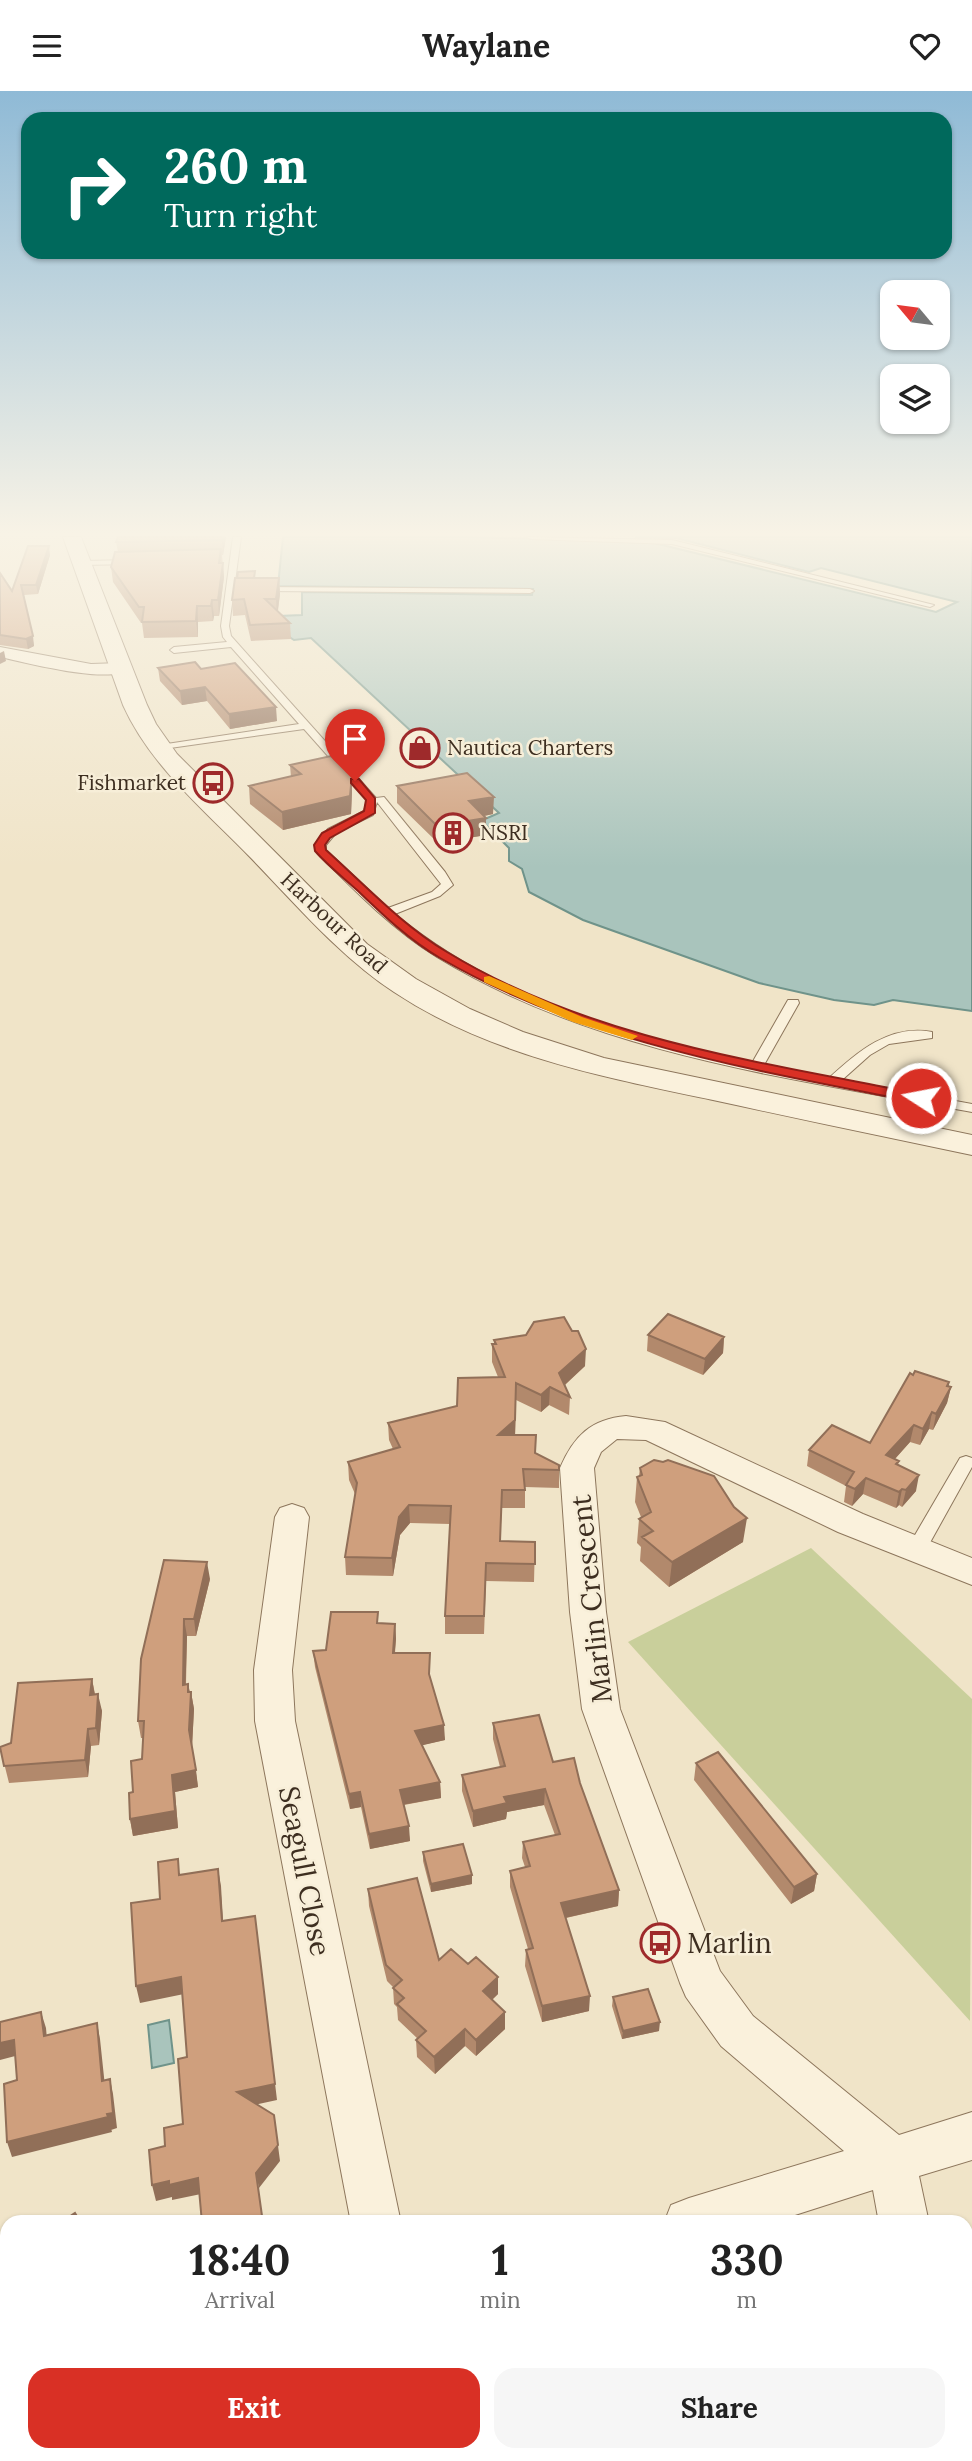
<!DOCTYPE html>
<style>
:root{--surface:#fff;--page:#f6f6f6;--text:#222;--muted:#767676;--accent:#d93025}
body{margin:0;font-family:Lora,serif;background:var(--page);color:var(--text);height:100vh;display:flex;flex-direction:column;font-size:26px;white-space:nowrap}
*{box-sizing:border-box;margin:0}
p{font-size:23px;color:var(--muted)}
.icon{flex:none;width:38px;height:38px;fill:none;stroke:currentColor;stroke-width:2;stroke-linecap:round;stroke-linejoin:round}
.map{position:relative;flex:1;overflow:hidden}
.drawer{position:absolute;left:0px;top:2124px;width:973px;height:247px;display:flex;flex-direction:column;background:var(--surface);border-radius:21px 21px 0 0;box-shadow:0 2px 5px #0004}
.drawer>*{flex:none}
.guide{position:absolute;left:21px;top:21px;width:931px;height:147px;border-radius:21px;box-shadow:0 2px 5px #0004;background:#00695c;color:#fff;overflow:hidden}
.needle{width:46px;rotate:299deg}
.fabs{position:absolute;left:880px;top:189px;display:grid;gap:14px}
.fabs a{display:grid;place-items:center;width:70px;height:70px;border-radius:14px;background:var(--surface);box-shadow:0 2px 5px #0004;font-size:35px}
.pin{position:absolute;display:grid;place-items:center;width:60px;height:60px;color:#fff;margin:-72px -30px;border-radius:50% 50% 50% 0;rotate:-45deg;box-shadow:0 0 7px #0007}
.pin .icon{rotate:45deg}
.me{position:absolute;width:77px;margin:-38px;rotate:281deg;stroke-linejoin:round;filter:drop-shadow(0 0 5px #0008)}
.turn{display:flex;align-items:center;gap:24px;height:147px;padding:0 28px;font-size:32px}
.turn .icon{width:91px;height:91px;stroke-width:2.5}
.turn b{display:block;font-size:49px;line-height:60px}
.eta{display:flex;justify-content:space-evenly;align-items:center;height:119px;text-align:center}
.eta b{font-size:42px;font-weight:700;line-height:49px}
.primary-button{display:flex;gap:14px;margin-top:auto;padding:14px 28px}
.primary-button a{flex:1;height:80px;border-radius:21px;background:var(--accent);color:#fff;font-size:28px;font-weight:700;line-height:80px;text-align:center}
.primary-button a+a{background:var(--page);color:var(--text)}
header{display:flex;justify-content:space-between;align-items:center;height:91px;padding:0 28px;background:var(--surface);font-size:32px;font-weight:700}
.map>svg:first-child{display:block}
.green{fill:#c9cf9b}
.water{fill:#a9c4bc;stroke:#6f938a;stroke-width:2}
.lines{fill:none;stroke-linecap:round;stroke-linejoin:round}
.service-casing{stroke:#8d765c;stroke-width:2}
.minor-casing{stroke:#8d765c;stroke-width:2}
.tertiary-casing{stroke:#8d765c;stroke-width:2}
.service{fill:#faf1dc;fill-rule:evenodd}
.minor{fill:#faf1dc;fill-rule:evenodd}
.tertiary{fill:#faf1dc;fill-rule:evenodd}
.wall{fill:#b2896c}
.shaded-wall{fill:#916f58}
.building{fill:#cf9f7d;stroke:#916f58;stroke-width:2}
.route{fill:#d93025;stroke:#8d1f18;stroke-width:2}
.slow{fill:#f59e0b}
.labels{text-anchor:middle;stroke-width:5;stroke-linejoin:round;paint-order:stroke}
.far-poi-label{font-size:21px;fill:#3d2e20;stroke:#f7eed8;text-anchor:start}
.far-street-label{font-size:21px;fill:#3d2e20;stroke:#f7eed8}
.near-street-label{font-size:28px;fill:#3d2e20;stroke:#f7eed8}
.near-poi-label{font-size:28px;fill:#3d2e20;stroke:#f7eed8;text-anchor:start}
</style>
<header><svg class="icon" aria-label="menu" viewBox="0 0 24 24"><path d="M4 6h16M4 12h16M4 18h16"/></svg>Waylane<svg class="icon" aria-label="heart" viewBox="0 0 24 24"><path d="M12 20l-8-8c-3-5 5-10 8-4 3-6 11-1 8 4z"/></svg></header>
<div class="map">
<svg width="972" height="2370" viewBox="0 0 972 2370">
<rect width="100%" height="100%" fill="#f0e4c8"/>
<path class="green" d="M811,1457L972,1608L970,1930L628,1551Z"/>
<path class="water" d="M283,446H467L650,451L936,521L957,511L821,477L809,481L676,447L635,446H972V920L893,909L874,914L834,909L759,892L583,829L529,801L522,778L509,770V757L485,733V728L499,722L311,547L294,549L288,545L279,525L302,524V501L532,504L533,498L278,495Z
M169,1929L174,1972L152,1977L148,1934Z"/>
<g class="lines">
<g class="service-casing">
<path id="service" d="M233,446H241L229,535L231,545L376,707L384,706L445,781L453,794L440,805L395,823C496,907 626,944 752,972L788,909H798L799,912L764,974L767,975L829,987C858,961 889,933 932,941V947L889,953L870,964L842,989L972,1013V1021C790,987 598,964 437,866C392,838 354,799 317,762L315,754L328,738L364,720L367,709L304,638L156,659V655L160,654L299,633L231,556L174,562L170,559L174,556L227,551L223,546L221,535ZM377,711L441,793L432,801L388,817L326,759V754L336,742L373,724Z
M527,446L672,449L934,514L930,516L672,453L531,448Z
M132,469L135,473L82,474L78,472L82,470Z
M258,496L530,498L534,500L530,502L261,500Z
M966,1365L972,1367V1376L922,1466L915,1468L908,1466L906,1461L908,1456L960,1367Z"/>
</g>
<g class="minor-casing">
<path id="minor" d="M0,556L91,573L121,572L130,577C113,595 24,571 0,566Z
M626,1325L665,1331L863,1423L972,1467V1494L838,1441L646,1349L617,1348L601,1361L594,1377L606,1521L620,1618L720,1880L753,1925L899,2044L972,2021V2069L919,2085L929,2132H879L873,2099L770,2132H664L671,2114L689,2107L844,2060L721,1955L686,1906L680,1892L582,1618L570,1521L560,1377C574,1345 591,1328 626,1325Z
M292,1413L304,1417L309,1426L292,1579L295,1630L401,2132H351L255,1630L254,1579L275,1426L280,1417Z
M0,2277L7,2280V2345L0,2342Z
M966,2345L972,2359V2370H921L920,2364H966Z
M7,2354V2364H58L60,2370H5L3,2364Z
M290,2364H344V2370H290Z"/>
</g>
<g class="tertiary-casing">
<path id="tertiary" d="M63,446H81L147,614L156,633L177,663L367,853L416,888L470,918L523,941L604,967L972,1044V1064C886,1046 799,1028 713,1009C603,986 489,964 394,901C338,864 294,811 248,764C203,718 150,674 123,614Z"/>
</g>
<use href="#service" class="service"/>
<use href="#minor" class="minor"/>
<use href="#tertiary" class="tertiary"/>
</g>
<path class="wall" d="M118,446H226L223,464H222L224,486L219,525H214L213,530L198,531V546L144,547L142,532H141L113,491L111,476L118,461L116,451Z
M50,464L38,503L24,504L34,555L28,558L0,554V482L12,500Z
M255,487H279L280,503L278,520L290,532L291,548L251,550L245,524L233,525L232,509Z
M158,577L201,578L277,630L230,638L207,610L182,614L160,590Z
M290,674L352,701L351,723L283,739L250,713L249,695L291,686Z
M397,695L493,723L484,725L486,744L438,752L397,712Z
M648,1244L724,1246L723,1262L703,1284L647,1260Z
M494,1249L585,1275L565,1294L570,1306L569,1324L549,1314L541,1321L516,1309L515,1344H536L535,1362L559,1379V1397L525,1396V1417H502L500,1450L535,1451L534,1491L486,1490L484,1543H445V1525L450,1433L410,1432L400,1444L393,1485L346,1484L345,1466L355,1403L349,1389L348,1371L393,1358L389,1349L388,1332L457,1315L498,1286L492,1271V1253H494Z
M949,1291V1295L951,1296L947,1312L933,1339L929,1338L920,1354L910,1351L895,1368L899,1370L898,1374L916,1400L902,1416L899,1414L896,1417L863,1403L852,1415L844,1411L846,1395L807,1375L809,1359L870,1352Z
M640,1377L743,1451L669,1496L640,1470L641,1456L637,1452L639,1428L641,1426L635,1411L637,1386L639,1385Z
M210,1488L196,1545H187L186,1593H188L190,1601H191L194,1618L192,1655L198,1696L175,1701L178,1737L133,1745L130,1728L133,1701L142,1668L143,1647H141L138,1630L141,1568Z
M379,1532L395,1533L396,1548L395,1562L430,1585L445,1649L422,1654L440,1691L441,1707L404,1714L410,1750L370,1758L361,1716L350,1718L315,1576L313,1560L326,1559Z
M92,1588L95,1603L102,1620L99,1654L91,1655L88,1686L9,1692L0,1656L11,1652Z
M493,1632L553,1671L580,1692L619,1799L618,1815L566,1827L589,1920L542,1931L525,1875L526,1859L528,1858L510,1796V1780L525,1776L522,1767L523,1751L555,1744L544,1714L507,1721L506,1728L473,1736L462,1700V1684L500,1676L493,1648Z
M696,1672L817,1783L814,1800L791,1813L694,1689Z
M423,1761L472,1793L431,1801L423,1770Z
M368,1798L439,1869L468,1873L498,1886V1903L492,1909L505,1921V1938L476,1965L465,1955L435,1983L417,1966L416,1949L418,1948L398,1929L397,1916L394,1913L393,1896L387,1890L369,1815Z
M613,1906L659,1940L622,1948L612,1915Z
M758,2364H881L883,2370H760Z"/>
<path class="shaded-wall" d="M223,446H226L223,464L222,449Z
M49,455L50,464L38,503L36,494Z
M223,472L224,486L219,525L218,509Z
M279,487L280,503L277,524L276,508Z
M212,509L214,525L213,530L211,515Z
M197,515L198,531V546L196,530Z
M33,545L34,555L28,558L26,548Z
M4,560L6,570L0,573V562Z
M205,596L207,610L182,614L180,600Z
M276,616L277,630L230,638L229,623Z
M352,683V701L351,723L283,739L282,721Z
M494,706L493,723L469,728V710Z
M486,727V744L438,752L437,735Z
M724,1246L723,1262L703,1284L705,1268Z
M586,1258L585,1275L559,1299V1282Z
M949,1291L947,1303L951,1296L947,1312L933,1339L936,1323Z
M550,1296L549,1314L541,1321V1304Z
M516,1309L515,1346L498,1344Z
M932,1321L929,1338L920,1354L923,1338Z
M914,1334L910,1351L883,1381L886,1364Z
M919,1384L916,1400L902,1416L906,1399Z
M866,1387L863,1403L852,1415L855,1398Z
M902,1398L899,1414L896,1417L899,1401Z
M409,1414L410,1432L400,1444L393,1485L392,1467L399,1426Z
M747,1427L743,1451L669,1496L672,1471Z
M207,1471L210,1488L196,1545L194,1528Z
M184,1528L187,1545L185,1611L183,1594Z
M395,1533L396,1548L393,1578V1562Z
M92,1588L95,1605L90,1604Z
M188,1593L191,1609V1601L194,1618L192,1656L189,1639Z
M98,1603L102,1620L99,1654L96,1637Z
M444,1634L445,1649L415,1656V1640Z
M88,1638L91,1655L88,1686L85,1669Z
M196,1679L198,1696L175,1701L178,1737L133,1745L130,1728L172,1684Z
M440,1691L441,1707L401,1714L400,1699Z
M545,1698L544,1714L507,1721L506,1728L473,1736V1720L504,1706Z
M360,1701L361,1716L350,1718L349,1703Z
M409,1735L410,1750L370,1758L369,1743Z
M218,1778L221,1795L224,1846L222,1830Z
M817,1783L814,1800L791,1813L794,1796Z
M472,1784V1793L431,1801V1793Z
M619,1799L618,1815L560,1828L561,1812Z
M257,1841L277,2009L240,2017L237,2001Z
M181,1886L184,1903L140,1912L136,1895Z
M498,1886V1903L483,1917V1900Z
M590,1905L589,1920L542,1931V1915Z
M41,1921L46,1937L48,1960L44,1945Z
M505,1921V1938L476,1965V1949Z
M660,1931L659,1940L622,1948L623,1940Z
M97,1932L100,1948L106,2005L102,1990Z
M465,1938V1955L435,1983L434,1966Z
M14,1949L19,1964L0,1969V1952Z
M110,1988L113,2003L117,2037L111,2039L107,2023Z
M274,2024L280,2070L259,2097L256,2082Z
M108,2026L112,2041L12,2066L7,2051Z
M198,2087L201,2103L172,2109V2106L156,2110L152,2094L169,2090Z
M216,2364H218L220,2370H215Z"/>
<path class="building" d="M118,446H223L222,449L116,451Z
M28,455H49L36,494H21L33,545L26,548L0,544V482L12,500Z
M221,458L219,472H223L218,509H212L211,515H197L196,530L142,531L144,516H139L111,476L115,461Z
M255,480L254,487H237L238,481Z
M235,487H279L276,508H265L290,532L250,534L244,508L232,509Z
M195,571L201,578L235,572L276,616L229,623L205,596L180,600L158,577Z
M331,665L352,683L350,705L282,721L249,695L301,683L290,674Z
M467,682L494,706L469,710L486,727L437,735L397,695Z
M668,1223L724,1246L705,1268L648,1244Z
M564,1226L572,1240H578L586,1258L559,1282L570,1306L550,1296L541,1304L516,1292L515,1329L498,1344H536L535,1362L559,1374V1379L523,1378L525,1399H502L500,1450L535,1451V1473L486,1472L484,1525H445L451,1415L409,1414L399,1426L392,1467L345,1466L357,1392L348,1371L400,1356L388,1332L457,1315L458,1287L505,1286L492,1253H496L494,1249L526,1244L534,1231Z
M915,1280L949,1291L947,1295L951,1296L936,1323L932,1321L923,1338L914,1334L886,1364L899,1370L896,1373L919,1384L906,1399L902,1398L899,1401L866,1387L855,1398L846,1394L854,1381L809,1359L832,1334L870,1352L910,1282L913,1284Z
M654,1369L663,1371L668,1369L714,1385L734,1416L747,1427L672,1471L642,1446L653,1440L639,1428L651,1421L637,1386L642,1384L640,1377Z
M164,1469L207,1471L194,1528H184L183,1594L188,1593V1601H191L189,1639L196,1679L172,1684L175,1720L130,1728L129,1702L133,1701L131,1670L142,1668L144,1630H138L141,1568Z
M331,1521H378L377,1532L395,1533L393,1562H430L429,1583L444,1634L415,1640L440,1691L400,1699L409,1735L369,1743L360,1701L349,1703L313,1560L326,1559Z
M92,1588L90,1604L98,1603L96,1637L88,1638L85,1669L4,1675L0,1656L11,1652L18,1592Z
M539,1624L553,1671L574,1667L580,1692L619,1799L561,1812L590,1905L542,1915L526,1859L533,1857L510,1780L530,1775L523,1751L560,1743L545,1698L504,1706L507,1712L473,1720L462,1684L505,1675L493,1632Z
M718,1661L817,1783L794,1796L696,1672Z
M463,1753L472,1784L431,1793L423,1761Z
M178,1768L179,1784L218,1778L222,1830L255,1825L275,1993L237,2001L274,2024L278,2054L256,2082L263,2132H202L198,2087L169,2094V2090L152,2094L149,2059L165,2055L164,2037L183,2033L178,1968L187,1966L181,1886L136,1895L131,1812L160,1808L158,1771Z
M417,1787L439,1869L451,1858L468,1873L476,1866L498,1886L483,1900L505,1921L476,1949L465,1938L434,1966L416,1949L426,1940L397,1913L404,1907L393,1897L402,1889L386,1874L368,1798Z
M648,1898L660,1931L623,1940L613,1906Z
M41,1921L44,1945L97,1932L102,1990L110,1988L113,2022L107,2023L108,2026L7,2051L4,1993L17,1989L14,1949L0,1952V1931Z
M75,2122L81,2132H60Z
M141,2364H216L215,2370H140L138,2367Z
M771,2364H881L883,2370H773Z"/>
<linearGradient id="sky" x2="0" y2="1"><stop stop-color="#8fbad6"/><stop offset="0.57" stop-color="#f8f3e6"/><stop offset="1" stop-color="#f8f3e6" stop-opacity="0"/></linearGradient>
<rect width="972" height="777" fill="url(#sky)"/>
<path class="route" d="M351,688H359L375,707V722L330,747L325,754L326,759C365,794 402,834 447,861C590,948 760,971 921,1003L928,1007L921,1012C756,979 588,953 440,867C409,849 383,824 358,800C344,787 328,775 315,760L314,754L322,742L364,720L366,709L351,692Z"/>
<path class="slow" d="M489,885L582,926L638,945L632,949L573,931L484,891V886Z"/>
<defs>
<g id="shop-ring" transform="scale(2.0125)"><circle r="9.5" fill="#f7eed8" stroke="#9e2a2b" stroke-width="1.5"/><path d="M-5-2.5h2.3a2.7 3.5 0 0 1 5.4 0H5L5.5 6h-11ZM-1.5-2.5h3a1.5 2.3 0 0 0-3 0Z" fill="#9e2a2b"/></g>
<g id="bus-ring" transform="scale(2.0125)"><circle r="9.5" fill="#f7eed8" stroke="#9e2a2b" stroke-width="1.5"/><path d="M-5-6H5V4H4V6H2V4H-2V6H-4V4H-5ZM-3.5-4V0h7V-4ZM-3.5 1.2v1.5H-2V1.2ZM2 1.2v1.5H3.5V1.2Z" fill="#9e2a2b"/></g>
<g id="building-ring" transform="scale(2.0125)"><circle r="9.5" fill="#f7eed8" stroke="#9e2a2b" stroke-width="1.5"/><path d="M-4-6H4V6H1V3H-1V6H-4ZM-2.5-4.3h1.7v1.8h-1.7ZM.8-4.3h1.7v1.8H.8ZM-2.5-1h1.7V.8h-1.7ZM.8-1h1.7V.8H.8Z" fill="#9e2a2b"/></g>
</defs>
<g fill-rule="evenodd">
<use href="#shop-ring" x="420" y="657"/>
<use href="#bus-ring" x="213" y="692"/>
<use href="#building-ring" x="453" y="742"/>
<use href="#bus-ring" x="660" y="1852"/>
</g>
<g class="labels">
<g class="far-poi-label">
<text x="447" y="664">Nautica Charters</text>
<text x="186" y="699" text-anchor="end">Fishmarket</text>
<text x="480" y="749">NSRI</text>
</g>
<g class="far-street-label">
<text transform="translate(334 832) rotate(43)" y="7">Harbour Road</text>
</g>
<g class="near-street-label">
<text transform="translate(591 1508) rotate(-96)" y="10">Marlin Crescent</text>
<text transform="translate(305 1780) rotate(79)" y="10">Seagull Close</text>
</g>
<g class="near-poi-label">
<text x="687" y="1862">Marlin</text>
</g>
</g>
</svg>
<div class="fabs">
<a><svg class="needle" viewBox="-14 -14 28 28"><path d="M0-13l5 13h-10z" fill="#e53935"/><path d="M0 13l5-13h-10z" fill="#767676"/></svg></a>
<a><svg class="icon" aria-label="layers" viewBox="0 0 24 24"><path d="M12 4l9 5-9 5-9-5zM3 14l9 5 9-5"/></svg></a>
</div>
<div class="pin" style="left:355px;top:690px;background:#d93025"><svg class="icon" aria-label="arrive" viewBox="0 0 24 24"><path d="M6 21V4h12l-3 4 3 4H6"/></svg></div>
<svg class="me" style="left:921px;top:1007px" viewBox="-20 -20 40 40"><circle r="17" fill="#d93025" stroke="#fff" stroke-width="3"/><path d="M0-11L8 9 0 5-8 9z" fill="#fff"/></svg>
<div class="guide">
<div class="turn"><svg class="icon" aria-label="right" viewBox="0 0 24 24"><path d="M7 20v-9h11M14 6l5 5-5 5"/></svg><div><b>260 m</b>Turn right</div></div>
</div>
<section class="drawer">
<div class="eta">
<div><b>18:40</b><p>Arrival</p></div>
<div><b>1</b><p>min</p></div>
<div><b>330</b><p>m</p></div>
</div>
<div class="primary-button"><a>Exit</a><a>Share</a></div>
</section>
</div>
